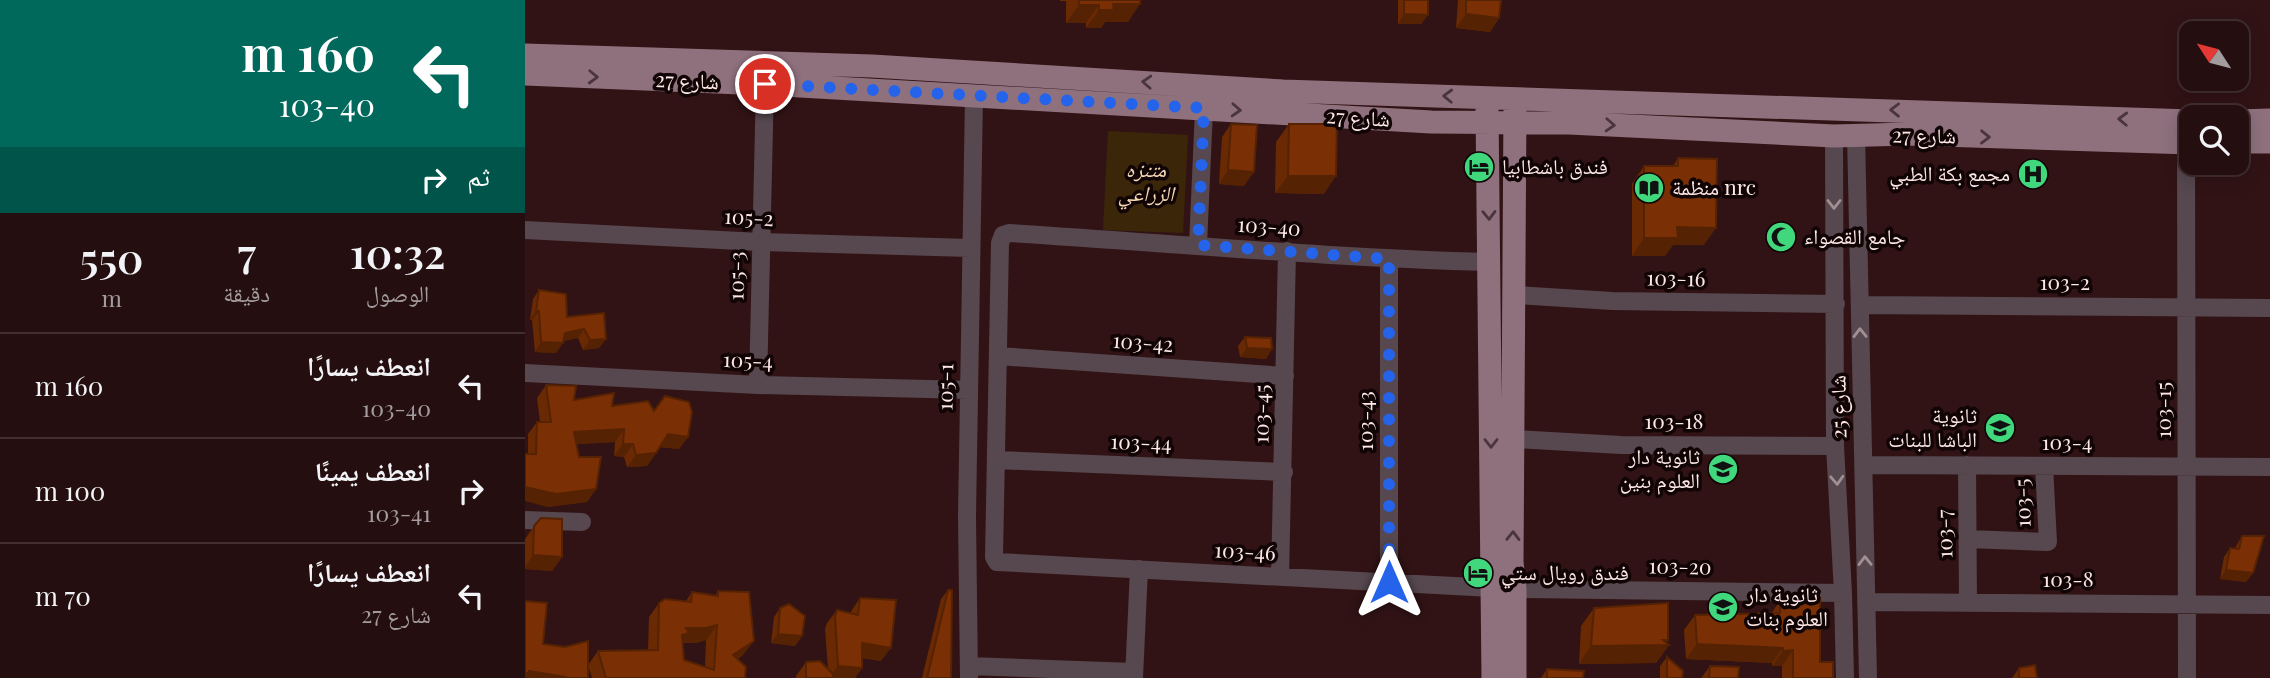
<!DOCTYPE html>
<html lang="ar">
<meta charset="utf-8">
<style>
:root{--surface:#250e10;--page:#311c1e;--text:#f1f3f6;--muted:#a39c9f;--line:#422e30}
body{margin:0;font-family:"Playfair Display","Noto Naskh Arabic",serif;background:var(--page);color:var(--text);direction:rtl;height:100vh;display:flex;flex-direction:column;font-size:26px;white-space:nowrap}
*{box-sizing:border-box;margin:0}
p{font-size:23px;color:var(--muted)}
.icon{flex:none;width:38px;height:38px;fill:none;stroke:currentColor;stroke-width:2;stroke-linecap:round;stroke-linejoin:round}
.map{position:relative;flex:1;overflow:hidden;direction:ltr}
.drawer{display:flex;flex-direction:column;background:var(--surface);width:525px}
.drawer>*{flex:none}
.hud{background:#00695c;color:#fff;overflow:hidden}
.needle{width:46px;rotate:306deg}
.tools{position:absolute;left:1654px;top:21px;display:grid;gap:14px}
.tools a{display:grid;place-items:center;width:70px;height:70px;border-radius:14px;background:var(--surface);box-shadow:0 4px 18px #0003,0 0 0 2px var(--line);font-size:35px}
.pin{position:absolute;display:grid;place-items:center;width:60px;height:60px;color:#fff;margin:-30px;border:4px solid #fff;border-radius:50%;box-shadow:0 2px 7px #0007}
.me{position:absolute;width:77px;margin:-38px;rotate:0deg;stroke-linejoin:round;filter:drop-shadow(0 0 5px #0008)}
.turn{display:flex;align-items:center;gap:24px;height:147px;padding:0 35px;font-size:32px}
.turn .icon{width:91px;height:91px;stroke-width:2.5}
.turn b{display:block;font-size:49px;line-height:60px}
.then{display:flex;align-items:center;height:66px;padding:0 35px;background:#0003;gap:14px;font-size:26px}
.eta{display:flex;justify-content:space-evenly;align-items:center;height:119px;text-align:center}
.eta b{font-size:42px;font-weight:600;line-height:49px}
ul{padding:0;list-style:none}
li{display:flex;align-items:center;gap:21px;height:105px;padding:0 35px;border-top:2px solid var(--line)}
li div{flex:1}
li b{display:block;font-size:26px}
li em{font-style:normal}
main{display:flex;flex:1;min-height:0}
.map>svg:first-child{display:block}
.green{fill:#3b2609}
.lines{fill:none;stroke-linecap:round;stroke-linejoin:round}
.minor{stroke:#56484e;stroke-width:18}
.major{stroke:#8f717e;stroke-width:23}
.wall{fill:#692903;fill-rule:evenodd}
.shaded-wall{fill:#552203}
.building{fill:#7a3004;stroke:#552203;stroke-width:2;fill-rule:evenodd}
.oneway{stroke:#49353b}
.oneway2{stroke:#a19093}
.route{stroke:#2563eb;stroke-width:12;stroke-dasharray:0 21.6}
.labels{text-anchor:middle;stroke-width:7;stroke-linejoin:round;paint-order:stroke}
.street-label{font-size:21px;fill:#fde7e7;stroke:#100405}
.poi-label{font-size:21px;fill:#fde7e7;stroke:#100405;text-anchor:start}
.park-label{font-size:21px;font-style:italic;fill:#f6d8b4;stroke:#100405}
</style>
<main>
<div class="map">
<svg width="1745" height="678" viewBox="0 0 1745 678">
<rect width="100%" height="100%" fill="#311315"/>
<path class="green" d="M583,131L663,135L658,233L578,230Z"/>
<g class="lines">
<path class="minor" d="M1331,135L1343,678
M1309,136L1310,446L1318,593L1320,678
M1661,143L1662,678
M0,230L235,242L445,248
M673,245L679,109
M965,262C805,258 645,243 484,233L478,235L475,243L469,557L472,562L967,588
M990,295L1087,301L1311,304
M1335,305L1745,308
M473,356L760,376
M0,373L233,385L444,390
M233,385L240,84
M989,439L1096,445L1310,446
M472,460L759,472
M1338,465L1745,467
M1442,465L1443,602
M0,520L57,522
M1443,539L1523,542L1519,466
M755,577L762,251
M864,582V259
M990,589L1318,593
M1341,602L1745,605
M444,666L609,672
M444,678L442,516L449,96
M609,678L614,569"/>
<path class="major" d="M0,55L347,66L758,91L1666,121
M0,74L240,84L906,122L1044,123L1309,136L1384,134L1666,143
M990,107L987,562L990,589V678
M962,108L968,678
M1712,121L1745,120
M1712,142H1745"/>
</g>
<path class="wall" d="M535,0H615L603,22H580L576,28H561V23H541V1H535Z
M873,0H903V15L896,24H873Z
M933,0H976L974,18L965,32L931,28Z
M706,124L719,186L694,184L697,137Z
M764,124L799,194L750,193L751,142Z
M1153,158L1179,245H1148L1140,256H1107V184L1119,166H1148Z
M14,290L42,317L81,339L74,348L58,350L53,338L38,341L31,353L10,352L7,320H5L8,299Z
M720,337L747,349L741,359L715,357L713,346Z
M21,385L49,400L87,406L129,411L163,437L154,449L135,447L122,466L102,467L99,457L89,456L90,442L51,444L54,457L71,489L62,502L22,507L3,454V434L12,422H15L12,398Z
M9,526L37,557L27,571L0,569V539Z
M1717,536L1728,573L1721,582L1695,579L1699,557L1705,548L1710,549L1711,546Z
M423,590L426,678H397L416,599Z
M193,591L218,655L213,659L220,678H67L63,665V678H0L18,644L63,665L73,651L123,650L124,617L134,603L161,601L167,592L190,596ZM181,640L180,667L159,660L158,643H171Z
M335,598L356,661L337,658V668L330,678H271V676L281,662L303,668L300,629L302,623L312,610L325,613Z
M1256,599L1295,662L1308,678H1257V666H1247V663L1161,659L1159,630L1170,615L1246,614Z
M255,608L277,636L270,646L246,643L249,617Z
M1069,608L1143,640L1141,643L1144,645L1131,663L1054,664L1056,626Z
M1142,657L1157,678H1135V666Z
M1185,666L1213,678H1176Z
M1494,668L1512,678H1487Z
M1022,669L1058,678H1016Z"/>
<path class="shaded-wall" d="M588,4H615L603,22H580L576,28H561L574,10Z
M554,5H574L561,23H541Z
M879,14L903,15L896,24H873Z
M941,14L974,18L965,32L931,28Z
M703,170L729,172L719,186L694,184Z
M763,176H811L799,194L750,193Z
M1152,227L1191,228L1179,245H1148L1140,256H1107L1119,238Z
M11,311H14L7,320H5Z
M59,329L53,338L33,342L40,333Z
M81,339L74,348L58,350L65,340Z
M16,342L38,343L31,353L10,352Z
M722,348L747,349L741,359L715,357Z
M99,429L90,442L40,445L49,432Z
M143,434L163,437L154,449L134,447Z
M98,444H108L99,457L89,456Z
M131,453L122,466L102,467L111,455Z
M0,487L71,489L62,502L22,507L0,501Z
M8,555L37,557L27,571L0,569V567Z
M1701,570L1728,573L1721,582L1695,579Z
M192,625L181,640L171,643L151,642L161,628Z
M253,634L277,636L270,646L246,643Z
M1138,640H1143L1140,645H1144L1131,663L1054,664L1066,646Z
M229,641L218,655L198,669L208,655Z
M337,643L366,648L356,661L327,656Z
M1172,644L1258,648L1247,663L1161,659Z
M1268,650L1257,666H1247L1258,651Z
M313,666L337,668L330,678H304Z
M4,671L41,677L40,678H0V673Z"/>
<path class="building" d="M554,0H615V4H588L589,10H574V5H554Z
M879,0H903V15L879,14Z
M941,0H976L974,18L941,14Z
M706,124L732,125L729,172L703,170Z
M764,124H812L811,176H763Z
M1153,158L1192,159L1191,228L1152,227L1153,238H1119V166H1153Z
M14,290L41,294L42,317L79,313L81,339L65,340L59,329L40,333L38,343L16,342L14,311H11Z
M720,337L746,338L747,349L722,348Z
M21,385L51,386L49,400L89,393L87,406L123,401L129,411L140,396L164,402L167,412L163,437L143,434L131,453L111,455L108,444H98L99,429L49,432L54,457H76L71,489L31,494L0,487V454H11L12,422H26Z
M16,518L37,519V557L8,555L9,526Z
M1717,536H1739L1728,573L1701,570L1705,548L1714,549Z
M423,590H427L426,678H402Z
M193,591L224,592L229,641L208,655L221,667L220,678H81L73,651L133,650L134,603L140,599L166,602L167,592L193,596ZM192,625L189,670L159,660L157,635L164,633L161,628H181Z
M335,598L371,600L366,648L337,643V668L313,666L310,616L312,610L333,615Z
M1295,598V662H1308V678H1268V650L1258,651V648L1172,644L1170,615L1255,613L1256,599Z
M0,601L22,603L18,644L40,647L63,641V678H41V677L4,671V673H0Z
M1143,603V640H1138L1144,645L1066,646L1069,608Z
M264,604L280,616L277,636L253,634L255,608Z
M1142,657L1158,671L1157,678H1142Z
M295,661L308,674V678H281V662Z
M1510,665L1512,678H1494V668Z
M1185,666L1214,667L1213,678H1184Z
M1022,669L1059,671L1058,678H1022Z"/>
<defs><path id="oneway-chevron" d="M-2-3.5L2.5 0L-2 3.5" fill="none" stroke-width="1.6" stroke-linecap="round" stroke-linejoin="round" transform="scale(1.75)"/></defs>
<g class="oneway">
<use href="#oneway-chevron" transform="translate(68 77) rotate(2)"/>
<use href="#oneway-chevron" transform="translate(622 82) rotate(-177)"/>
<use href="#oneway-chevron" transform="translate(923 96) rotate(-178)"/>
<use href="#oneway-chevron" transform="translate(711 110) rotate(3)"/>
<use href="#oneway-chevron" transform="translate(1370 110) rotate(-179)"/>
<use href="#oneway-chevron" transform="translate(1598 119) rotate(-178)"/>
<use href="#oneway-chevron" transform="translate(1085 125) rotate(3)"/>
<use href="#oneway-chevron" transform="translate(1460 137) rotate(1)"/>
<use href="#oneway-chevron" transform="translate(964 215) rotate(89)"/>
<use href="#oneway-chevron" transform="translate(966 443) rotate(90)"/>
<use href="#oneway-chevron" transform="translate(988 536) rotate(-89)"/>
</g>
<g class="oneway2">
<use href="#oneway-chevron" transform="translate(1309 204) rotate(90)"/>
<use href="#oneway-chevron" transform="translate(1335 333) rotate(-91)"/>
<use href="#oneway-chevron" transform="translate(1312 480) rotate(87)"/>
<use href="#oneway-chevron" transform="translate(1340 561) rotate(-91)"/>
</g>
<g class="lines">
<path class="route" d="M240,84L679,108L673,245L864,259V582"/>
</g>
<defs>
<g id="hotel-disc" transform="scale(1.575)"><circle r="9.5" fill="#41d77c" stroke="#100405"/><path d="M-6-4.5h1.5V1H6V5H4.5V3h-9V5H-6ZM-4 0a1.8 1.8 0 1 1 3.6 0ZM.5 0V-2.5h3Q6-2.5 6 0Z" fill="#111"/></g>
<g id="hospital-disc" transform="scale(1.575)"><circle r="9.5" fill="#41d77c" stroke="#100405"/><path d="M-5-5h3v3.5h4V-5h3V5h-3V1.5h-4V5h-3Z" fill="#111"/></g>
<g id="library-disc" transform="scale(1.575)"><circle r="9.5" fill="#41d77c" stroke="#100405"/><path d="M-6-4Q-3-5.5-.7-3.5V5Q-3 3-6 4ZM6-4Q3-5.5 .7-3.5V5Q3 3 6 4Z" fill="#111"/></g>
<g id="mosque-disc" transform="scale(1.575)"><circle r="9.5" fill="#41d77c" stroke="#100405"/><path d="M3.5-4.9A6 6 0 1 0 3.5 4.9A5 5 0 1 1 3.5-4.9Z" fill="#111"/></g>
<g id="school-disc" transform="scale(1.575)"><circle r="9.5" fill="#41d77c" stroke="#100405"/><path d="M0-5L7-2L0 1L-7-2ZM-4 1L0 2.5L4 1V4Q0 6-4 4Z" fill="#111"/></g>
</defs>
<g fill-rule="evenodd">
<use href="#hotel-disc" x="954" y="167"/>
<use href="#hospital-disc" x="1508" y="174"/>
<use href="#library-disc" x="1124" y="188"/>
<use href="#mosque-disc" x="1256" y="237"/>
<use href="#school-disc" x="1475" y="428"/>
<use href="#school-disc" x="1198" y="469"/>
<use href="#hotel-disc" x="953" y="573"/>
<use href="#school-disc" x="1198" y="607"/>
</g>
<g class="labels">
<g class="street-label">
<text transform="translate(162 81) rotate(2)" y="7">شارع 27</text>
<text transform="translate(833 118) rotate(3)" y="7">شارع 27</text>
<text transform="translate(1399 136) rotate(1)" y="7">شارع 27</text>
<text transform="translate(224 218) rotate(3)" y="7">105-2</text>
<text transform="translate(744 227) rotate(4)" y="7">103-40</text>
<text transform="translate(212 276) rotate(-89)" y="7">105-3</text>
<text transform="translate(1151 279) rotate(1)" y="7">103-16</text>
<text x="1540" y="290">103-2</text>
<text transform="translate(618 343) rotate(4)" y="7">103-42</text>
<text transform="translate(223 361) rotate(2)" y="7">105-4</text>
<text transform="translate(421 387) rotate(-89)" y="7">105-1</text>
<text transform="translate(1314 407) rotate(-91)" y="7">شارع 25</text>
<text transform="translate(1639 410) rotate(-90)" y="7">103-15</text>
<text transform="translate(737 414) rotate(-89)" y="7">103-45</text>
<text transform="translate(841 421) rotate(-90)" y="7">103-43</text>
<text x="1149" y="429">103-18</text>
<text transform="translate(616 443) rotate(2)" y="7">103-44</text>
<text x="1542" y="450">103-4</text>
<text transform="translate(1498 503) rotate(-92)" y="7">103-5</text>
<text transform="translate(1420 534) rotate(-91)" y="7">103-7</text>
<text transform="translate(720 552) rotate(3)" y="7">103-46</text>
<text transform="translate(1155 567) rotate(1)" y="7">103-20</text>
<text x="1543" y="587">103-8</text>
</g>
<g class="poi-label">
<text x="977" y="174">فندق باشطابيا</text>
<text x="1485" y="181" text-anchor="end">مجمع بكة الطبي</text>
<text x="1147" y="195">منظمة nrc</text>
<text x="1279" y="244">جامع القصواء</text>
<text x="1452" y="423" text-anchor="end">ثانوية<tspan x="1452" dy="24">الباشا للبنات</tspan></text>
<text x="1175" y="464" text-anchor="end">ثانوية دار<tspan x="1175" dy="24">العلوم بنين</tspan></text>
<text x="976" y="580">فندق رويال ستي</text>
<text x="1221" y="602">ثانوية دار<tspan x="1221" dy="24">العلوم بنات</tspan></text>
</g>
<g class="park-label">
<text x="621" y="177">متنزه<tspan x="621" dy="24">الزراعي</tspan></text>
</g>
</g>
</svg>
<div class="tools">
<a><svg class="needle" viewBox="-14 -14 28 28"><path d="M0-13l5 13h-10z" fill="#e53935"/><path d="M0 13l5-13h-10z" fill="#a39c9f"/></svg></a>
<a><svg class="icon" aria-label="search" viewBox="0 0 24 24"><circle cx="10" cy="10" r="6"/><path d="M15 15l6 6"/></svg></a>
</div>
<div class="pin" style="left:240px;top:84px;background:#d93025"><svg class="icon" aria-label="arrive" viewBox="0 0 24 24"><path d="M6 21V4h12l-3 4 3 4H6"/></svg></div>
<svg class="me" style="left:864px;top:582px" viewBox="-20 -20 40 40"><path d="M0-17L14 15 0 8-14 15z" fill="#2563eb" stroke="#fff" stroke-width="4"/></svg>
</div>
<section class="drawer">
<div class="hud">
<div class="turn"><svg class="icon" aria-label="left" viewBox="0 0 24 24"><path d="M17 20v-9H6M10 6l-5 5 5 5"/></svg><div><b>160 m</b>103-40</div></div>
<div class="then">ثم<svg class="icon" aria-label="right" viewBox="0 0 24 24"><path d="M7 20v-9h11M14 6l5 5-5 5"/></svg></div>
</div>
<div class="eta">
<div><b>10:32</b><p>الوصول</p></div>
<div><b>7</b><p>دقيقة</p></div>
<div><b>550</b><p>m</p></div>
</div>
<ul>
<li><svg class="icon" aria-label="left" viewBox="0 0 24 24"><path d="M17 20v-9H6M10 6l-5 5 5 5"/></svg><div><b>انعطف يسارًا</b><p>103-40</p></div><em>160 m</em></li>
<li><svg class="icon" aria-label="right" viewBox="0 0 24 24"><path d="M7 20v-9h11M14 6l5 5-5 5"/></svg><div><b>انعطف يمينًا</b><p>103-41</p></div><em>100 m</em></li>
<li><svg class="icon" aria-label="left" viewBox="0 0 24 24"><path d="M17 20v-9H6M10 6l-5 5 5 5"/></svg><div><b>انعطف يسارًا</b><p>شارع 27</p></div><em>70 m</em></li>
</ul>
</section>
</main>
